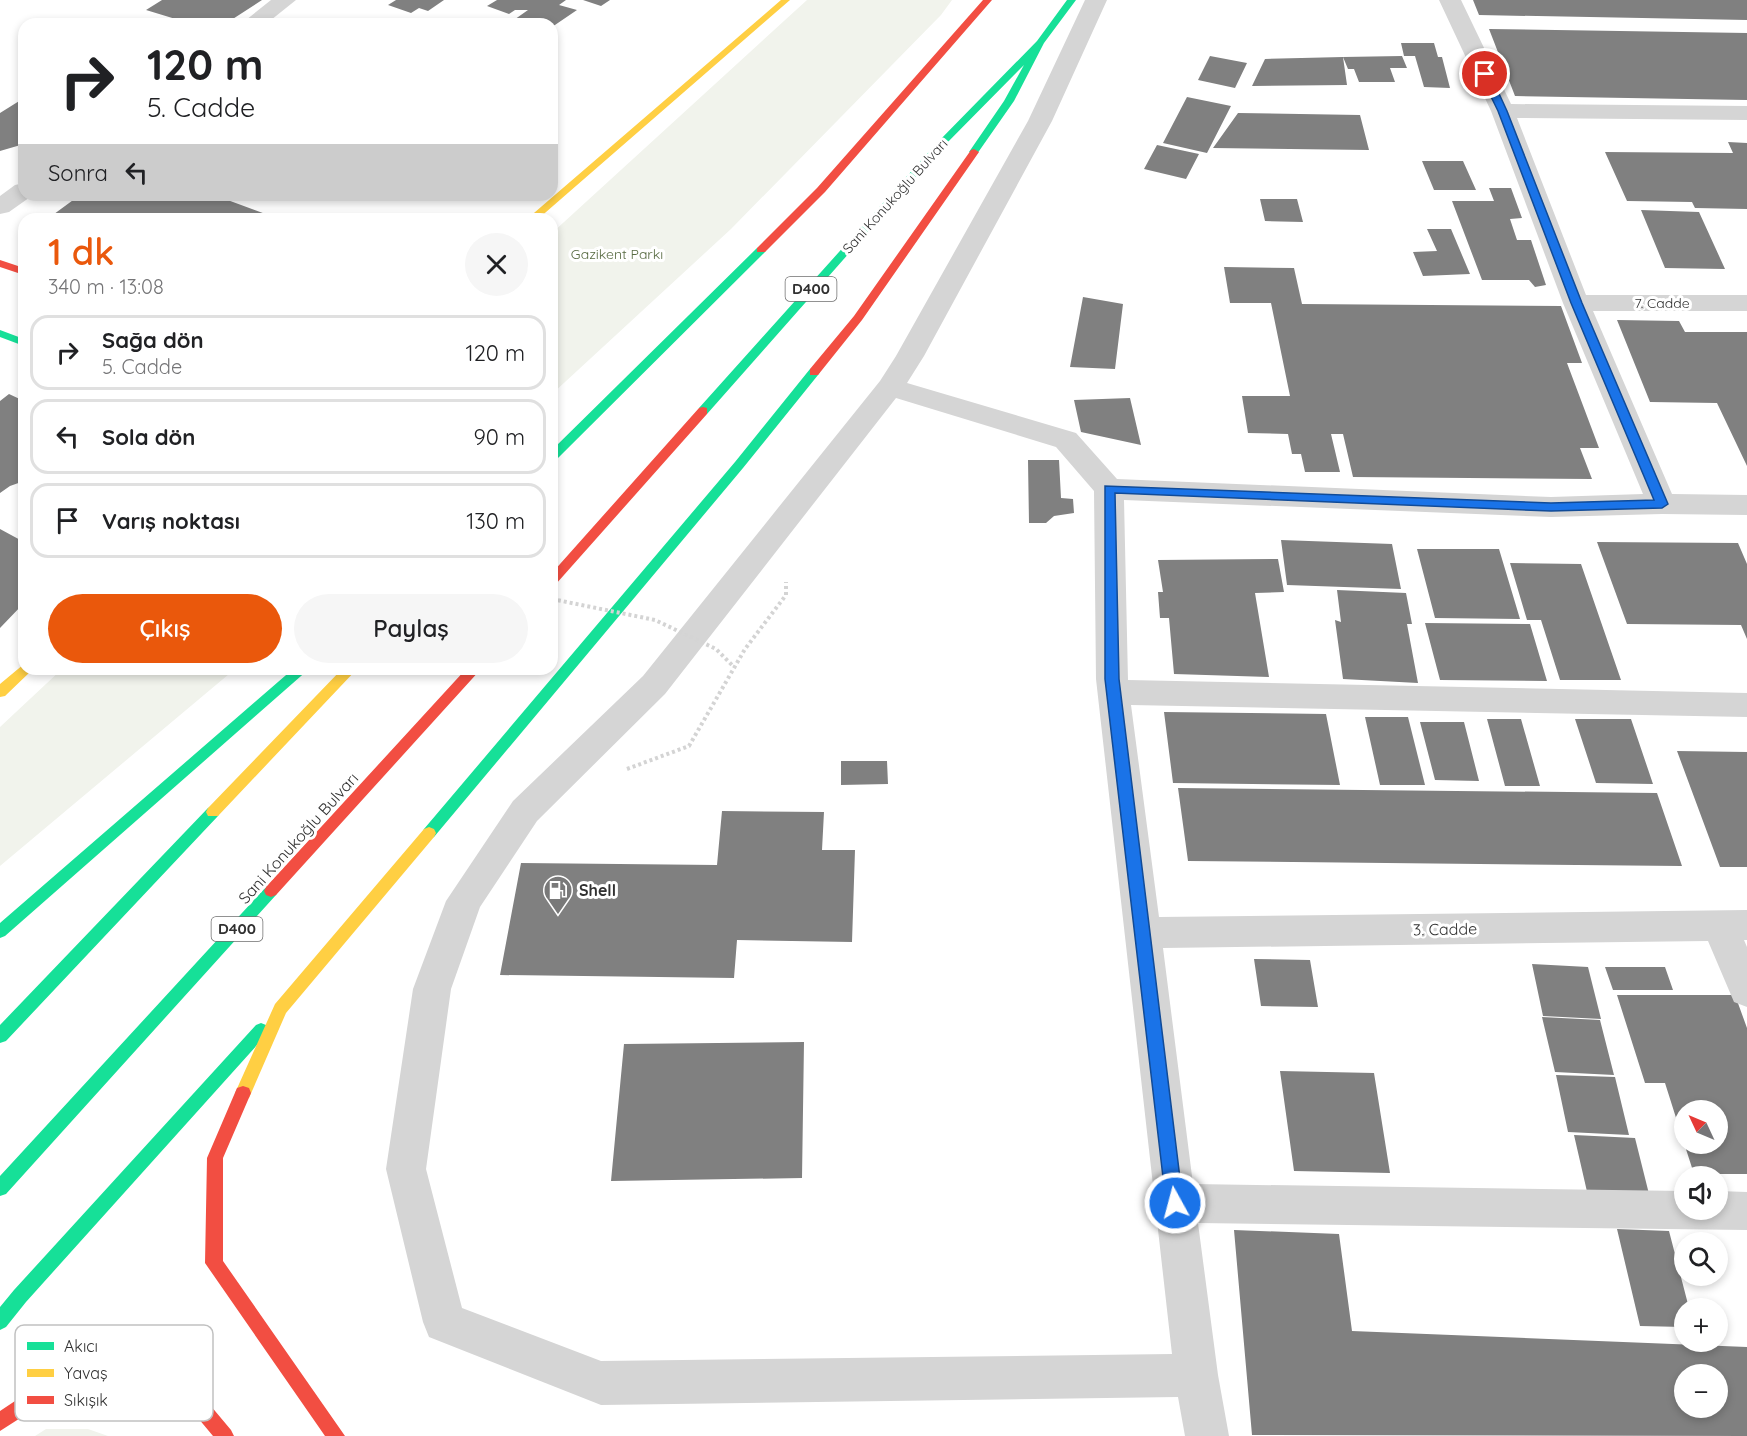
<!DOCTYPE html>
<html lang="tr">
<meta charset="utf-8">
<style>
:root{--surface:#fff;--page:#f6f6f6;--text:#202124;--muted:#757577;--line:#e0e0e0;--accent:#ea580c}
body{margin:0;font-family:Quicksand,sans-serif;background:var(--page);color:var(--text);height:100vh;display:flex;flex-direction:column;font-size:22px;white-space:nowrap}
*{box-sizing:border-box;margin:0}
p{font-size:20px;color:var(--muted)}
.icon{flex:none;width:33px;height:33px;fill:none;stroke:currentColor;stroke-width:2;stroke-linecap:round;stroke-linejoin:round}
.map{position:relative;flex:1;overflow:hidden}
.sheet{position:absolute;left:18px;top:213px;width:540px;height:462px;display:flex;flex-direction:column;background:var(--surface);border-radius:18px;box-shadow:0 3px 9px #0003}
.sheet>*{flex:none}
.hud{position:absolute;left:18px;top:18px;width:540px;height:183px;border-radius:18px;box-shadow:0 3px 9px #0003;background:#fff;color:var(--text);overflow:hidden}
.needle{width:39px;rotate:314deg}
.controls{position:absolute;left:1674px;top:1100px;display:grid;gap:12px}
.controls a{display:grid;place-items:center;width:54px;height:54px;border-radius:50%;background:var(--surface);box-shadow:0 3px 9px #0003;font-size:30px}
.pin{position:absolute;display:grid;place-items:center;width:51px;height:51px;color:#fff;margin:-26px;border:3px solid #fff;border-radius:50%;box-shadow:0 2px 6px #0007}
.me{position:absolute;width:66px;margin:-33px;rotate:353deg;stroke-linejoin:round;filter:drop-shadow(0 0 4px #0008)}
.turn{display:flex;align-items:center;gap:21px;height:126px;padding:0 30px;font-size:27px}
.turn .icon{width:78px;height:78px;stroke-width:2.5}
.turn b{display:block;font-size:42px;line-height:51px}
.then{display:flex;align-items:center;height:57px;padding:0 30px;background:#0003;gap:12px;font-size:22px}
.round{display:grid;place-items:center;flex:none;width:63px;height:63px;border-radius:32px;background:var(--page)}
.headline{display:flex;align-items:center;justify-content:space-between;height:102px;padding:0 30px}
h1{font-size:36px;font-weight:600;line-height:45px;color:var(--accent)}
.action{display:flex;gap:12px;margin-top:auto;padding:12px 30px}
.action a{flex:1;height:69px;border-radius:36px;background:var(--accent);color:#fff;font-size:24px;font-weight:600;line-height:69px;text-align:center}
.action a+a{background:var(--page);color:var(--text)}
ul{padding:0;list-style:none}
li{display:flex;align-items:center;gap:18px;height:75px;margin:0 12px 9px;padding:0 18px;border:3px solid var(--line);border-radius:18px}
li div{flex:1}
li b{display:block;font-size:22px}
li em{font-style:normal}
.map>svg:first-child{display:block}
.green{fill:#f1f3ec}
.building{fill:#808080;fill-rule:evenodd}
.lines{fill:none;stroke-linecap:round;stroke-linejoin:round}
.path{stroke:#d4d4d4;stroke-width:4;stroke-dasharray:3 3;stroke-linecap:butt}
.street{fill:#d5d5d5;fill-rule:evenodd}
.fast{fill:#16e098;fill-rule:evenodd}
.slow{fill:#ffcf43;fill-rule:evenodd}
.jam{fill:#f24e42;fill-rule:evenodd}
.path-bridge{stroke:#d4d4d4;stroke-width:4;stroke-dasharray:3 3;stroke-linecap:butt}
.route{fill:#1a73e8;stroke:#114b97;stroke-width:1.5}
.labels{text-anchor:middle;stroke-width:6;stroke-linejoin:round;paint-order:stroke}
.far-street-label{font-size:14px;fill:#313131;stroke:#fff}
.far-park-label{font-size:14px;fill:#576a41;stroke:#fff}
.shield{fill:#fff;stroke:#6f6f6f;stroke-width:1.5}
.shield-label{font-size:15px;font-weight:bold;fill:#313131}
.street-label{font-size:16px;fill:#313131;stroke:#fff}
.poi-label{font-size:16px;font-weight:bold;fill:#313131;stroke:#fff;text-anchor:start}
.key{fill:#fff;stroke:#c1c1c1;stroke-width:1.5}
.key-label{font-size:16px;fill:#313131}
</style>
<div class="map">
<svg width="1747" height="1436" viewBox="0 0 1747 1436">
<rect width="100%" height="100%" fill="#fff"/>
<path class="green" d="M807,0H952L941,15L731,229L552,394V233Z
M62,669H235L0,866V727Z
M46,1429H88L108,1436H35Z"/>
<path class="building" d="M162,0H262L225,24H192L146,10Z
M396,0H444L428,11L419,8L411,13L388,5Z
M497,0H566L559,5L577,10L552,27V24H518L511,22L528,10H515L509,14L487,6Z
M583,0H610L601,6Z
M1473,0H1747V20L1479,15Z
M1489,29L1747,33V100L1515,96Z
M1401,43H1434L1438,57H1442L1450,88L1424,87L1415,56H1404Z
M1210,56L1247,63L1235,88L1198,80Z
M1402,56L1407,68H1390L1395,82H1359L1354,69H1348L1343,57Z
M1343,57L1347,85L1252,86L1265,59Z
M1187,97L1231,106L1207,153L1163,143Z
M24,98V144L0,151V113Z
M1238,113L1360,115L1369,150L1213,148Z
M1728,142L1747,143V209L1695,208L1692,202L1627,201L1605,152L1733,153Z
M1157,145L1199,154L1186,179L1144,169Z
M1422,161H1463L1476,190H1434Z
M1489,188H1511L1522,218L1510,219L1517,240H1531L1546,285L1535,287L1529,280H1482L1452,201H1494Z
M80,195H214L279,219H57L50,217Z
M1260,199H1297L1303,222L1265,221Z
M1641,210L1699,212L1725,269L1665,268Z
M1427,229H1451L1470,274L1423,276L1413,252L1437,251Z
M1224,267L1294,268L1302,304L1561,306L1582,363H1567L1599,448H1580L1592,479L1353,477L1343,434H1331L1340,472H1305L1301,454H1292L1288,434L1248,433L1242,396H1290L1271,303H1230Z
M1083,297L1123,304L1115,369L1070,367Z
M1617,320L1679,321L1685,332H1747V466L1717,403L1650,402Z
M9,394L24,401V481L10,486L0,493V401Z
M1130,398L1141,445L1081,432L1074,400Z
M1028,460H1059L1061,498L1073,499L1074,513L1054,516L1046,523H1029Z
M0,529L24,542V603L0,628Z
M1281,540L1392,544L1401,589L1287,585Z
M1597,542L1738,543L1747,564V639L1741,625L1627,624Z
M1417,549H1499L1520,619L1435,618Z
M1278,559L1284,592L1255,593L1269,677L1174,674L1169,618H1160L1158,592H1163L1158,560Z
M1510,563L1581,564L1621,680H1560L1541,620H1527Z
M1337,590L1406,593L1412,624H1407L1418,683L1343,679L1335,620L1341,622Z
M1425,623L1530,624L1547,681L1440,680Z
M1164,712L1326,714L1340,785L1173,783Z
M1365,717H1408L1425,785H1380Z
M1487,719H1521L1540,786H1505Z
M1575,719H1631L1653,784L1596,783Z
M1420,722H1464L1479,781L1435,780Z
M1677,751L1747,752V867H1720Z
M841,761H887L888,784L841,785Z
M1178,788L1657,793L1682,866L1188,861Z
M722,811L824,812L822,850H855L852,942L737,940L734,978L500,975L521,863L717,865Z
M1254,959L1310,960L1318,1007L1261,1006Z
M1532,964L1588,967L1601,1019L1543,1016Z
M1605,967H1665L1673,990H1613Z
M1617,995H1735L1747,1028V1174H1694L1684,1143H1718V1110H1684V1143L1665,1083H1645Z
M1542,1017L1600,1020L1614,1075L1555,1072Z
M804,1042L802,1178L611,1181L624,1044Z
M1280,1071L1374,1073L1390,1173L1294,1171Z
M1556,1075L1615,1077L1629,1135L1568,1132Z
M1574,1135L1635,1138L1650,1198L1588,1196Z
M1617,1229L1669,1231L1689,1308H1684V1327L1640,1326Z
M1234,1230L1339,1234L1352,1331L1747,1347V1436L1252,1435ZM1684,1374H1718V1407H1684Z"/>
<g class="lines">
<path class="path" d="M627,769L689,746L745,649L786,595V582"/>
<path class="street" d="M271,0H296L266,24H241Z
M1085,0H1107L1052,121L924,356L907,383L1076,433L1117,479L1551,497L1643,494L1563,303L1491,111L1439,0H1461L1511,104L1747,106V120L1517,118L1586,295H1747V311H1593L1672,494L1747,495V515L1662,514L1551,517L1124,500L1128,680L1747,693V717L1131,705L1159,917L1747,910V940H1744L1747,947V1007L1734,1002L1708,941L1163,948L1193,1184L1684,1191V1209H1718V1191L1747,1192V1230L1198,1223L1218,1375L1229,1436H1185L1178,1397L601,1405L429,1337L423,1322L386,1169L413,989L446,901L513,801L643,676L880,381L896,356L1028,121ZM896,398L1056,447L1094,491L1096,679L1172,1354L601,1361L462,1308L426,1169L451,989L480,907L537,821L665,694Z
M24,183V195H33L9,212L0,214V196L15,185Z"/>
<path class="fast" d="M1067,0H1076L1044,43L1014,101L977,154L969,152L1004,101L1024,65L941,149L707,414H699V408L935,145L1037,41Z
M761,247L766,250L765,252L556,460L552,461V450L757,248Z
M0,330L24,339V346L0,337Z
M814,368L820,372L818,375L743,468L434,837L429,839L424,837L422,833L424,829L735,462L810,369Z
M293,669H309L5,936L0,938V923Z
M213,806L218,808L220,812L218,816L6,1041L0,1043V1025L208,808Z
M271,885L276,887L278,891L276,895L6,1194L0,1196V1176L266,887Z
M261,1023L266,1025L269,1030L266,1035L26,1302L6,1327L0,1330V1307L14,1290L256,1025Z"/>
<path class="slow" d="M781,0H790L538,219H527Z
M24,664V669H32L30,672L5,696L0,697V684Z
M342,669H357L218,816H208L206,812L208,808Z
M429,827L434,829L436,833L434,837L286,1013L249,1098L243,1100L237,1098L235,1093L275,1004L424,829Z"/>
<path class="jam" d="M983,0H992L825,192L765,252H757V248L817,188Z
M974,149L979,152L862,320L818,375H810V369L854,316L971,150Z
M0,260L24,268V275L0,267Z
M703,407L707,408V414L556,584L552,586V573L699,408Z
M466,669H481L276,895L271,897L266,895L264,891L266,887Z
M243,1086L249,1088L251,1093L223,1158V1261L345,1436H325L205,1263L207,1158L237,1088Z
M125,1371L205,1399L231,1430L234,1436H213L193,1412L125,1389L25,1415L0,1431V1411L15,1401Z"/>
<path class="path-bridge" d="M552,599L655,620L716,649L733,666"/>
</g>
<path class="route" d="M1485,71L1490,74L1507,111L1582,303L1668,504L1662,508L1551,511L1115,493L1119,679L1183,1203L1181,1208L1175,1211L1169,1208L1166,1203L1105,679V486L1551,503L1654,500L1571,303L1498,111L1480,74Z"/>
<defs>
<g id="fuel-pin" transform="scale(1.5)"><path d="M0 17L-7.5 6A9.5 9.5 0 1 1 7.5 6Z" fill="#797979" stroke="#fff"/><path d="M-5.5-6h7V0h2V4h1.3V-2.5L3-4.5l.8-.8L6-3V5H2.5V1h-1V6h-7ZM-4.2-4.7v3.2H.2V-4.7Z" fill="#fff"/></g>
</defs>
<g fill-rule="evenodd">
<use href="#fuel-pin" x="558" y="890"/>
</g>
<g class="labels">
<g class="far-street-label">
<text transform="translate(895 196) rotate(-48)" y="5">Sani Konukoğlu Bulvarı</text>
<text x="1662" y="308">7. Cadde</text>
</g>
<g class="far-park-label">
<text x="617" y="259">Gazikent Parkı</text>
</g>
<g class="shield">
<rect x="785.5" y="277" width="51" height="24" rx="4.5"/>
<rect x="211.5" y="917" width="51" height="24" rx="4.5"/>
</g>
<g class="shield-label">
<text x="811" y="294">D400</text>
<text x="237" y="934">D400</text>
</g>
<g class="street-label">
<text transform="translate(298 838) rotate(-48)" y="6">Sani Konukoğlu Bulvarı</text>
<text transform="translate(1445 929) rotate(-1)" y="6">3. Cadde</text>
</g>
<g class="poi-label">
<text x="579" y="896">Shell</text>
</g>
</g>
<rect x="15" y="1325" width="198" height="96" rx="9" class="key"/>
<rect x="27" y="1342" width="27" height="8" fill="#16e098"/>
<rect x="27" y="1369" width="27" height="8" fill="#ffcf43"/>
<rect x="27" y="1396" width="27" height="8" fill="#f24e42"/>
<g class="key-label">
<text x="64" y="1352">Akıcı</text>
<text x="64" y="1379">Yavaş</text>
<text x="64" y="1406">Sıkışık</text>
</g>
</svg>
<div class="controls">
<a><svg class="needle" viewBox="-14 -14 28 28"><path d="M0-13l5 13h-10z" fill="#e53935"/><path d="M0 13l5-13h-10z" fill="#757577"/></svg></a>
<a><svg class="icon" aria-label="sound" viewBox="0 0 24 24"><path d="M4 9h4l5-4v14l-5-4H4zM17 9q2 3 0 6"/></svg></a>
<a><svg class="icon" aria-label="search" viewBox="0 0 24 24"><circle cx="10" cy="10" r="6"/><path d="M15 15l6 6"/></svg></a>
<a>+</a>
<a>−</a>
</div>
<div class="pin" style="left:1485px;top:74px;background:#d93025"><svg class="icon" aria-label="arrive" viewBox="0 0 24 24"><path d="M6 21V4h12l-3 4 3 4H6"/></svg></div>
<svg class="me" style="left:1175px;top:1203px" viewBox="-20 -20 40 40"><circle r="17" fill="#1a73e8" stroke="#fff" stroke-width="3"/><path d="M0-11L8 9 0 5-8 9z" fill="#fff"/></svg>
<div class="hud">
<div class="turn"><svg class="icon" aria-label="right" viewBox="0 0 24 24"><path d="M7 20v-9h11M14 6l5 5-5 5"/></svg><div><b>120 m</b>5. Cadde</div></div>
<div class="then">Sonra<svg class="icon" aria-label="left" viewBox="0 0 24 24"><path d="M17 20v-9H6M10 6l-5 5 5 5"/></svg></div>
</div>
<section class="sheet">
<div class="headline"><div><h1>1 dk</h1><p>340 m · 13:08</p></div><a class="round"><svg class="icon" aria-label="close" viewBox="0 0 24 24"><path d="M6 6l12 12M18 6L6 18"/></svg></a></div>
<ul>
<li><svg class="icon" aria-label="right" viewBox="0 0 24 24"><path d="M7 20v-9h11M14 6l5 5-5 5"/></svg><div><b>Sağa dön</b><p>5. Cadde</p></div><em>120 m</em></li>
<li><svg class="icon" aria-label="left" viewBox="0 0 24 24"><path d="M17 20v-9H6M10 6l-5 5 5 5"/></svg><div><b>Sola dön</b></div><em>90 m</em></li>
<li><svg class="icon" aria-label="arrive" viewBox="0 0 24 24"><path d="M6 21V4h12l-3 4 3 4H6"/></svg><div><b>Varış noktası</b></div><em>130 m</em></li>
</ul>
<div class="action"><a>Çıkış</a><a>Paylaş</a></div>
</section>
</div>
